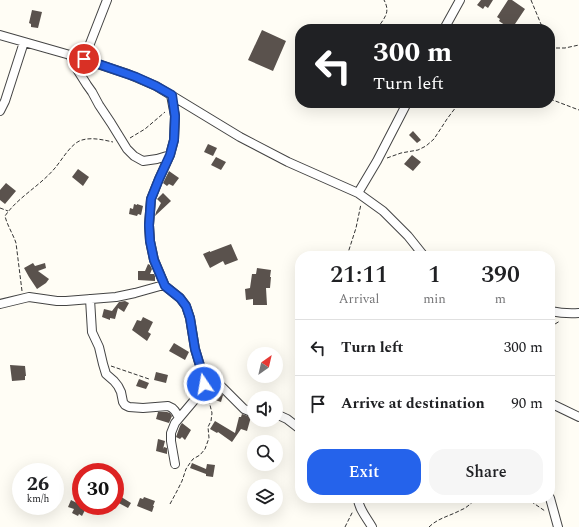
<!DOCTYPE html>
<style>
:root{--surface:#fff;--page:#f6f6f6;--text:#202124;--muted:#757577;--line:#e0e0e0;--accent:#2563eb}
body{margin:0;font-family:Spectral,serif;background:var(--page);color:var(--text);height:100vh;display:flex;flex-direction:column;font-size:15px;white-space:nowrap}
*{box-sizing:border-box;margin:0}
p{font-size:13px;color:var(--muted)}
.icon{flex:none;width:22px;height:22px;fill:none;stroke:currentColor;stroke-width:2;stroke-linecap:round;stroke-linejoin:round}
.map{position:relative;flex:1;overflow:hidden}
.drawer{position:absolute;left:295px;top:251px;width:260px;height:252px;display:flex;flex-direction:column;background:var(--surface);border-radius:16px;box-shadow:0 4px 16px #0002}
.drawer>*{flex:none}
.top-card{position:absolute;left:295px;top:24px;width:260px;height:84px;border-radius:16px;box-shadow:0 4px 16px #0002;background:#202124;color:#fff;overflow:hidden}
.needle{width:26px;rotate:34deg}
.controls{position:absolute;left:247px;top:347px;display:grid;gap:8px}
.controls a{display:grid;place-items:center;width:36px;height:36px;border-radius:50%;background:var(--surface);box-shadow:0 4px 16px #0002;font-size:20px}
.speed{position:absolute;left:12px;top:463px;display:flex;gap:8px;font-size:20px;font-weight:700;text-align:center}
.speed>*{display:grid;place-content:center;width:52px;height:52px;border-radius:50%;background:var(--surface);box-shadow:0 4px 16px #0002;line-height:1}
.speed small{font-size:10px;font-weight:400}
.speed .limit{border:6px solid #d22;background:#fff;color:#111}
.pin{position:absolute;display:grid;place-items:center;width:34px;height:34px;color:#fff;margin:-17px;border:2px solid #fff;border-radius:50%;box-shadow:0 1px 4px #0007}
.me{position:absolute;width:44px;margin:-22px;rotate:348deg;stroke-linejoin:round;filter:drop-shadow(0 0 3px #0008)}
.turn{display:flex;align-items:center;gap:14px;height:84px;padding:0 12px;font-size:18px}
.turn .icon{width:52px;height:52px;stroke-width:2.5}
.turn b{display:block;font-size:28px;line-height:34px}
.eta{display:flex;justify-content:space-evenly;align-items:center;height:68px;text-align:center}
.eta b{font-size:24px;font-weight:600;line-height:28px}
.button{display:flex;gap:8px;margin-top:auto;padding:8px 12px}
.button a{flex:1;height:46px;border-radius:16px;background:var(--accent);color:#fff;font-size:16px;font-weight:600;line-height:46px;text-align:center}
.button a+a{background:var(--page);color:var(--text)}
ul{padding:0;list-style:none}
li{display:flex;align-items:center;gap:12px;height:56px;padding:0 12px;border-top:1px solid var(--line)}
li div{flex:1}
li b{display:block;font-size:15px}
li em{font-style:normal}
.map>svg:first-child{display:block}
.building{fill:#5a524d}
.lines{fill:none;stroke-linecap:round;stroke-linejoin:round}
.minor-casing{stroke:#444;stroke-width:10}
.path{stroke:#333;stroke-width:1;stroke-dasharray:4 2;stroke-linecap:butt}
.minor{stroke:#fff;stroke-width:8}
.route-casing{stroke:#184099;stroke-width:10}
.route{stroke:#2563eb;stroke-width:7}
</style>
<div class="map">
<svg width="579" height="527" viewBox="0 0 579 527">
<rect width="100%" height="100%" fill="#fffdf5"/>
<path class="building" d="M481,0H493L488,8L485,6L483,9L477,5Z
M508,0H512L525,9L513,27L511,26L509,28L499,21L500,19L497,17Z
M32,10L42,12L38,28L31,27V24L29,23Z
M262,30L286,41L273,71L248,60Z
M413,131L421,140L417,143L409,135Z
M208,144L217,148L213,156L204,152Z
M412,155L421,162L413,171L404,164Z
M216,157L226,162L221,170L211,165Z
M78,169L89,177L83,186L72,177Z
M169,171L179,178L173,186L169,184L167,186L163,183Z
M6,183L16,191L5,204L0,200V190Z
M163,193L171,201L155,216L156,212L161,203L157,199Z
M134,204L137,205V204L143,206L141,215L138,214L137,216L129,214L130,208L133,209Z
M231,244L238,260L225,265L223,261L210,268L203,254L210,251V252Z
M33,263L35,266L45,263L46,268L38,271L49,279L46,283L37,289L29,277L24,268Z
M148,264L150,265L152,269L150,274H154L155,276V281L138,280V271H145Z
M257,268L271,270L270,277H271L270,288H266L267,305H253V299L246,300L245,289L250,288L252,274H256Z
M125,301L129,303L124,312L118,308L115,319L110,318V320L102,317L104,309L112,311L119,302Z
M143,317L153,322L148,332L151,334L147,341L132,330L137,320L141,321Z
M174,343L189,352L185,360L169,351Z
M10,365L25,366L26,376H25V380L12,381Z
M156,372L168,375L166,383L154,380Z
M139,379L149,383L146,389L136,386Z
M211,391L221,393L223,395L221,402L209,398Z
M158,412H167L170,413L172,416L169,423L156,419Z
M242,414L251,417L247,431L241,429L232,442L218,432L217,433L210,429L215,421L235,433L239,417H241Z
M182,423L191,430L185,440L182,437L180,439L176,437L180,426Z
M158,439L165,441L163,449L164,447L167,448V454L156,451Z
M192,463L206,469L207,464L215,465L213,477L206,476V474L190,468Z
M118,495L131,503L128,508L115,501Z
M144,497L155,501L153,506H154L152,512L137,506L140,498L143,499Z
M71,500L81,505V506L86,508L82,516L79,514L78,516L72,513L74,509L68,507Z"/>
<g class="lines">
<g class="minor-casing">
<path id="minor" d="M444,29L460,0
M0,35L70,55L128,74L156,86L240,137L288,162L358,193L383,211L408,236L424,256
M70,55L75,66L87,85L92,92L99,105L111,123L127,149L134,156L143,161L157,159L170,155
M84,59L107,0
M0,111L5,101L24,42
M358,193L377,161L407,103
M165,286L154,260L150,241L149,225L151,199L159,179L170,155L174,140L175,116L171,95
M90,299L92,332L99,347L103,364L106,374L114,381L118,386L121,392L123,402L125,405L129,407L143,408L168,406C174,408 176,412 179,418
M0,304L29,297L57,301H66L116,297L135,293L160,286H165L180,298L186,306L190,318L195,349L201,369L206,375L213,379L224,389L244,409L249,411L254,412
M550,311C560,313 569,314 579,313
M550,403L579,417
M276,414L287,419L300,429
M175,464L171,441V433L175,423L202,391L206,375
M358,498C358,508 367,518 372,527
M550,498L558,527"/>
</g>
<path class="path" d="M531,0L543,29
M377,29C384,18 391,13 384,0
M550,48H565L579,45
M550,99L579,110
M130,138L145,129L165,112
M387,158L401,153L418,150L426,146L434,139L447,119L459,103
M0,208L8,211
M347,256L356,228L361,204
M22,291L16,243C13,234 7,225 5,216C18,197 40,186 55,168C62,160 71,143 82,140C92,137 104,140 113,142
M550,327L560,321
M111,366L149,379
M526,498L545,511
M170,504L177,491L182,481L186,469L190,463L193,459L200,455L205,449L209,438L208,427L211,421L212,413L210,405L207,399
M345,527L353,511
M429,527C438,518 450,516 461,510C467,508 472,502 477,498"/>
<use href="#minor" class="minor"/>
</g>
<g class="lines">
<g class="route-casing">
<path id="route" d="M84,59L136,77L156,86L172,95L175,116L174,140L170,155L159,179L151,199L149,225L150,241L154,260L165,286L180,298L186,306L190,318L195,349L201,369L206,376L204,384"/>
</g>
<use href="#route" class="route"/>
</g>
</svg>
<div class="controls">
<a><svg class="needle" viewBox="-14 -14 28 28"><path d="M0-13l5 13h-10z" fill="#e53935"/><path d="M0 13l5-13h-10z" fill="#757577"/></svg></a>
<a><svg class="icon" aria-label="sound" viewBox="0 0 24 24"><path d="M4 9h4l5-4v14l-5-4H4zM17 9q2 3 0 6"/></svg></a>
<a><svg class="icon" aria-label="search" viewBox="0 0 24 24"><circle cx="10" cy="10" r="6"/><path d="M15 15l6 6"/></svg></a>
<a><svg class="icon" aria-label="layers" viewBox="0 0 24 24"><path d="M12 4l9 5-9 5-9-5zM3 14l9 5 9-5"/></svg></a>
</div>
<div class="speed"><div>26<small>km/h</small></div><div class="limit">30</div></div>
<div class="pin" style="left:84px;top:59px;background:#d93025"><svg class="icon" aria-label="arrive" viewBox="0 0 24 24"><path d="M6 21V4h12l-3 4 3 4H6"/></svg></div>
<svg class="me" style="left:204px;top:384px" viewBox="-20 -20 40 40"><circle r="17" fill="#2563eb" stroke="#fff" stroke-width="3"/><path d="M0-11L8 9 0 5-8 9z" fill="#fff"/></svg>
<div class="top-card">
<div class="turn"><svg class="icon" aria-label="left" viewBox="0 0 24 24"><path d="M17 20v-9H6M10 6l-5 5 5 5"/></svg><div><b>300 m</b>Turn left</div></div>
</div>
<section class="drawer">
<div class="eta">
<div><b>21:11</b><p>Arrival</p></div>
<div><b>1</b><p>min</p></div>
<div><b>390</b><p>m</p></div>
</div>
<ul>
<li><svg class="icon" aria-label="left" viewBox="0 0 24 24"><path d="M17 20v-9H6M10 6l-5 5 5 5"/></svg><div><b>Turn left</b></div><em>300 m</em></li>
<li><svg class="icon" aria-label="arrive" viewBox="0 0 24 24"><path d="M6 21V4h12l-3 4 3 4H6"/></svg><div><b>Arrive at destination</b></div><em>90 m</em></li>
</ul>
<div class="button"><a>Exit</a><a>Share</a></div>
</section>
</div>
